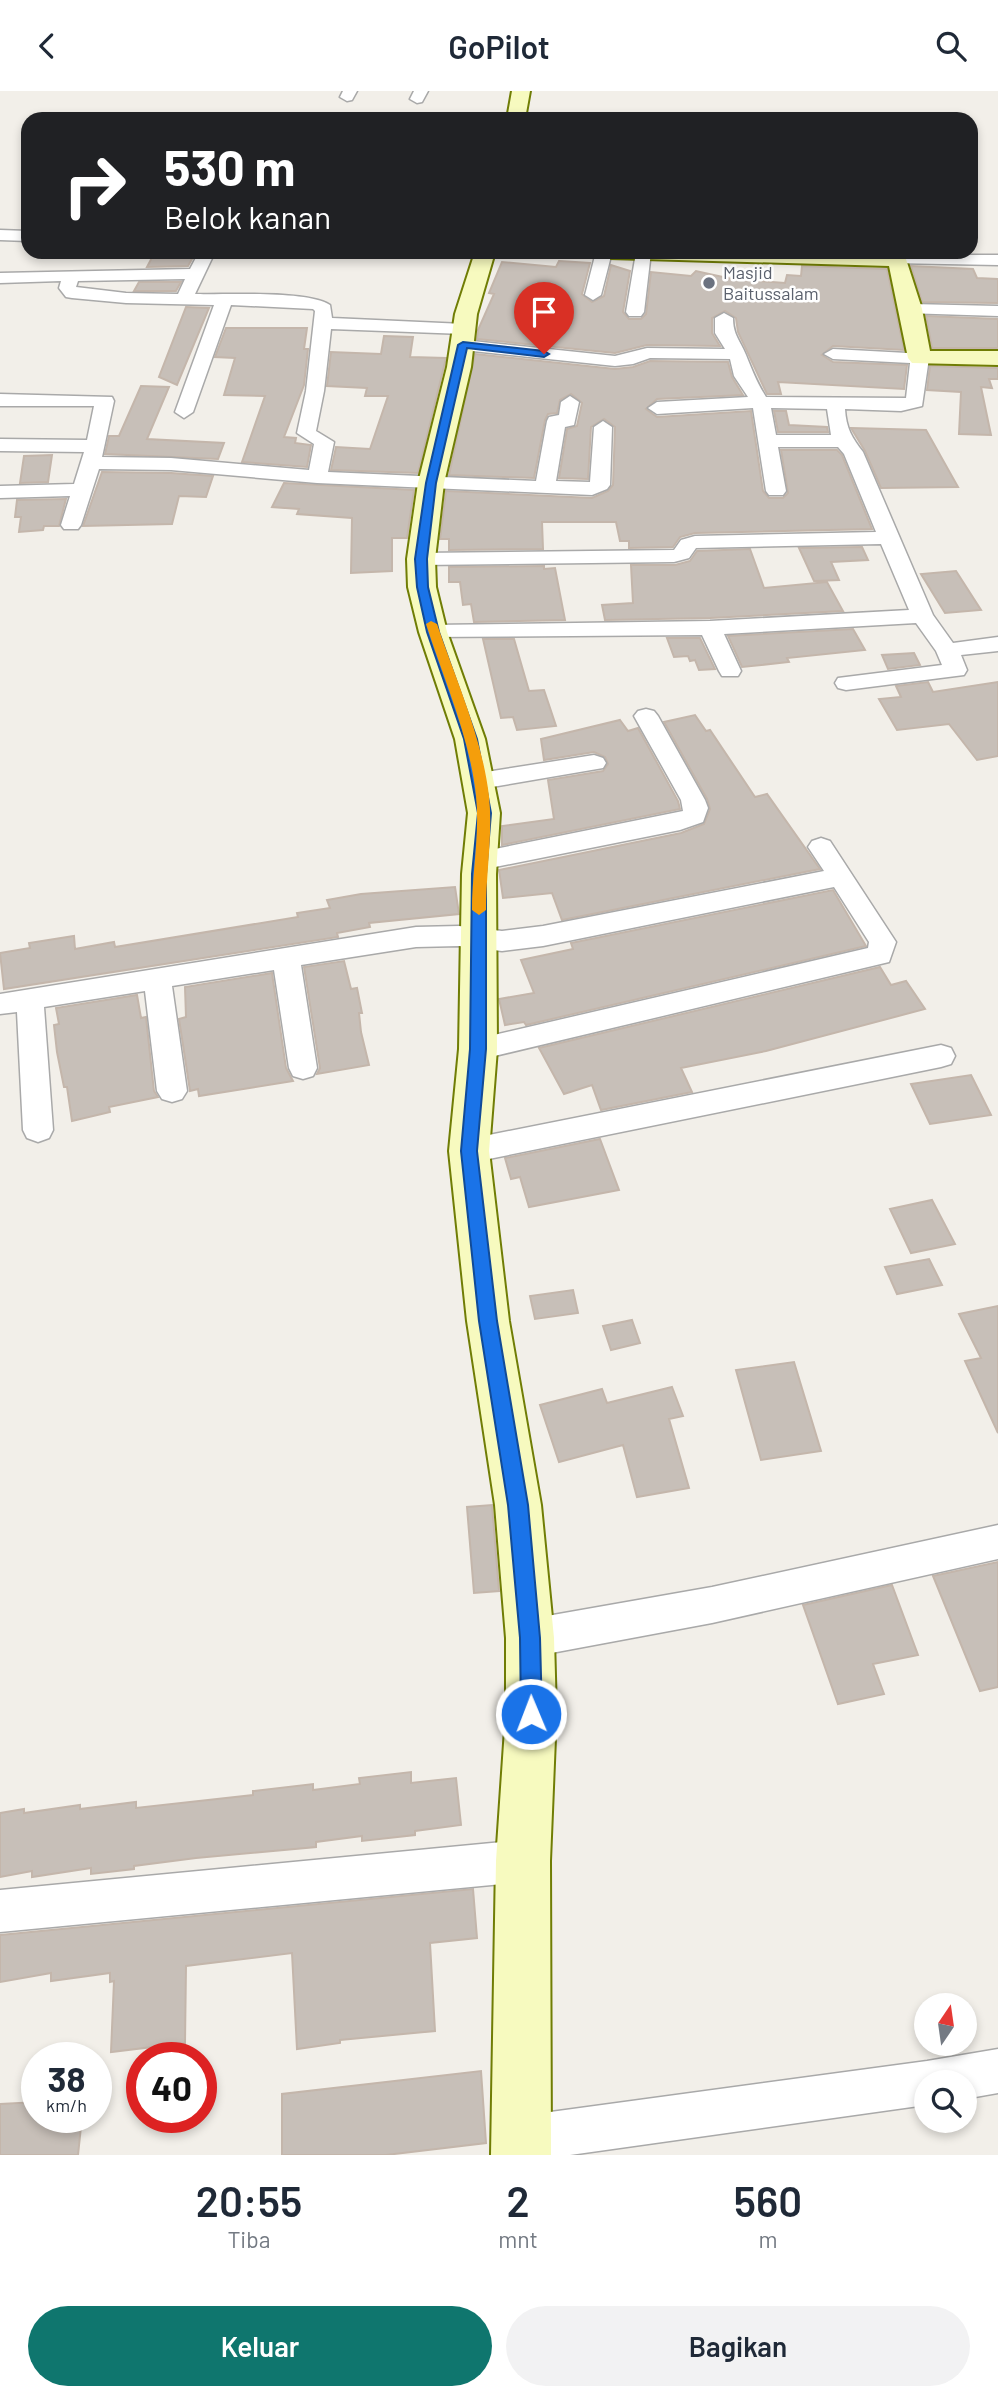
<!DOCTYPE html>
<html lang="id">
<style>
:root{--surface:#fff;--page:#f2f2f3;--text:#1f2937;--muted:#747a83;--accent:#0f766e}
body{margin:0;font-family:Barlow,sans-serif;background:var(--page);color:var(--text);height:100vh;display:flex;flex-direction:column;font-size:26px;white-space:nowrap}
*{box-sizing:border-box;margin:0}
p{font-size:23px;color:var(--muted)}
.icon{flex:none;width:38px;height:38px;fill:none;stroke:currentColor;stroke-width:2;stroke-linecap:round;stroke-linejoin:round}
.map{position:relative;height:2064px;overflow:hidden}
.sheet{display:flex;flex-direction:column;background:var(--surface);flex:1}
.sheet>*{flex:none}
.top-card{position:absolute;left:21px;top:21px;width:957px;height:147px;border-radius:21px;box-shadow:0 4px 10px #0003;background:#202124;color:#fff;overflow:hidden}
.needle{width:46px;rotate:13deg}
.tools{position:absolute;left:914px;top:1902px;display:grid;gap:14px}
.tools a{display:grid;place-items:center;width:63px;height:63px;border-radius:50%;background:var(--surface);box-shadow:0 4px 10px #0003;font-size:35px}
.speed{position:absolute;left:21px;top:1951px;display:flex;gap:14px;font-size:35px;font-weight:700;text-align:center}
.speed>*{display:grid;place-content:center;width:91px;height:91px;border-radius:50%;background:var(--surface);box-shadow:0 4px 10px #0003;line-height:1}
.speed small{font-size:18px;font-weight:400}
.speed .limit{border:10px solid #d22;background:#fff;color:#111}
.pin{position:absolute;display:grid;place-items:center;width:60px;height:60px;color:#fff;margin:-72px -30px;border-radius:50% 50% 50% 0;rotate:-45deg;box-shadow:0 0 7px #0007}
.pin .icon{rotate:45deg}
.me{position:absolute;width:77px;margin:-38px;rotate:359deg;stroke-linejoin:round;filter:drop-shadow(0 0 5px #0008)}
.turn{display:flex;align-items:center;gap:24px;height:147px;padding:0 28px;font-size:32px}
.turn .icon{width:91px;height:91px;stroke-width:2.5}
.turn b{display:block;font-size:49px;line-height:60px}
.eta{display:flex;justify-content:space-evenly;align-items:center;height:119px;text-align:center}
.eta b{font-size:42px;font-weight:600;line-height:49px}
.primary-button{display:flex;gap:14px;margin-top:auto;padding:14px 28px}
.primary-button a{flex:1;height:80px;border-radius:42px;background:var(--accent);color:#fff;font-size:28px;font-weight:600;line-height:80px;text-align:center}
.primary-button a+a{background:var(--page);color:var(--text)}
header{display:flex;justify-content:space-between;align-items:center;height:91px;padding:0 28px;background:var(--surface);font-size:32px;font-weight:600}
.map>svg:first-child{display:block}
.building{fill:#c7bfb8;stroke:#c4b6ab;stroke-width:2}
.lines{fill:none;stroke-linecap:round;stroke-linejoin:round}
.street-casing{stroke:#a9a9a9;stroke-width:3}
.secondary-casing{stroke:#707d05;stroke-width:4}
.street{fill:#fff;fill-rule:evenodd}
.secondary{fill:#f7fabf;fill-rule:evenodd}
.route{fill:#1a73e8;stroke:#114b97;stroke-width:2}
.slow{fill:#f59e0b}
.worship-dot{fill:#6b7280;stroke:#fff;stroke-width:2.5}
.labels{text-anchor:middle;stroke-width:5;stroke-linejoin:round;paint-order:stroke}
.far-worship-label{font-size:18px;fill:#5b616d;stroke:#fff;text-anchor:start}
</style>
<header><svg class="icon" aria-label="back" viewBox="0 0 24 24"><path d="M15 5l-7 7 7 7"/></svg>GoPilot<svg class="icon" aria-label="search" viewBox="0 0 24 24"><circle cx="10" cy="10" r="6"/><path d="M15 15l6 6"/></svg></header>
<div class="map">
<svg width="998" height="2064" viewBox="0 0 998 2064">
<rect width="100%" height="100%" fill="#f2efe9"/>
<path class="building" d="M155,161H196L188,175L147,176Z
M559,170L590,172L582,203L592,211L604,205L611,174L630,180L623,221L629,228H641L646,223L651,181L691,185L696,180L732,188L785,192L787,184L801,185L802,175L887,178L904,259L833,255L822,264L833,271L907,274L904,298L778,291L781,303H767L738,241L736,227L725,220L712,227V242L720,255L647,254L615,262L477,248L478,239L494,203L489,202L502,171L556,176Z
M911,175L973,178L977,187L998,188V212L922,211Z
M139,191H181L176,200H134Z
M186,216L209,217L177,294L159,286Z
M926,225L998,228V257H932Z
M226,237H307L304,258H308L304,294L284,346L296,347L295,352L311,354L307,376L242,371L265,305L224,304L235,267L215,266Z
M384,245L413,246L410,266L446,267L418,382L331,379L336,356L370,358L388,305H365L367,297L327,295L331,261L381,263Z
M475,263L615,278L633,276L650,270L728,271L732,286L743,304L657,308L646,318L657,326L751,320L763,400L769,407H783L788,402L781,359H837L842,364L872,438L695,442L680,446L673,456L629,457V450H620L616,431H542L543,458L449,459V448H440L446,400L592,407L608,400L613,394L615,336L604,328L591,336L588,388L559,387L567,338L577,335L582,312L571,303L560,309L557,322L548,323L545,329L534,387L449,384Z
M930,275L998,277V288H989L992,297L981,296L991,344L959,343L961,301L927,299Z
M141,295L169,296L147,348L224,352L218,368L105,363L109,345H119Z
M774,320H786L789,334L827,336L828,341H778Z
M851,337L926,339L958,396L881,397L865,360Z
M52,364L48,391L20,392L24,365Z
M102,381L171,382L213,385L206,406L179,405L172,433L83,435Z
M284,392L414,399L407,447H392V480L351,482L352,427L297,423L299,418L272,416Z
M66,408L59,435H44L43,439L19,441L21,426H15L17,409Z
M862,456L868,469L831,471L839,489L814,490L799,457Z
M750,458L764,497L827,491L843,520L710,527L605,529L602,514L633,512L631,474H675L690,470L697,460Z
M544,475V478L555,477L565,529L474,531L471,513L463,514L460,491H449V476Z
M956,480L981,519L945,522L921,483Z
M853,538L865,559L787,567L789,571L742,576L728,545Z
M667,547H700L715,578L699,579L695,569L690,570L688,565L674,566Z
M483,548H514L529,600L544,599L556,635L517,639L513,626L501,627Z
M914,562L920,574L888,578L882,564Z
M928,591L933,601L998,591V665L977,669L949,633L897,639L879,608L901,606L896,595Z
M695,624L706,640L710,639L755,706L767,703L820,778L562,829L552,802L503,807L499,779L681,742L704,733L710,718L707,708L664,631Z
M620,629L628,640L638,637L678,710L680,718L502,754V735L554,728L548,689L603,680L608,673L605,666L594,661L544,669L541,648Z
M455,796L459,823L369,832L370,836L337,842L338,846L4,898L0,862L30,857L29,852L74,845L75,858L114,851L115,856L298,826L297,822L330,817L327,809L361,803Z
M833,799L866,855L526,934L524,931L505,934L499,908L534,902L521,869L573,858L571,852Z
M344,870L351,898L357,897L362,922H359L361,941L369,974L317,983L320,977L304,876Z
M880,876L891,894L906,890L925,918L766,960L681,977L692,1001L601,1019L592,994L564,1003L539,957Z
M272,882L286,977L293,990L199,1005L198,998L190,1000L179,928L186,926L185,896Z
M137,904L141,927L146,926L154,1000L158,1006L109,1016L110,1021L72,1030L67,996H64L57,961L54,934L59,933L56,917Z
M971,984L991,1024L930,1033L911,993Z
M600,1048L619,1099L529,1116L520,1086L511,1088L505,1067Z
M932,1109L955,1153L911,1162L890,1118Z
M929,1168L942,1194L897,1203L885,1176Z
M573,1199L578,1222L535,1228L530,1205Z
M998,1215V1342L965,1270L981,1267L959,1223Z
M632,1229L640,1252L611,1259L603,1235Z
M794,1271L821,1360L761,1369L736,1279Z
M672,1296L683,1325L669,1328L689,1397L637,1406L623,1354L559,1371L540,1314L602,1298L607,1312Z
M492,1414L499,1500L474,1502L467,1416Z
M998,1471V1596L980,1600L933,1485Z
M892,1494L918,1564L873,1573L884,1603L838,1613L803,1514Z
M411,1681V1692L456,1687L461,1734L415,1740V1744L362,1750V1745L316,1751V1756L196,1767L134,1775V1778L91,1783V1777L32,1786V1780L0,1786V1722L24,1718V1722L80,1714V1718L136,1711V1717L253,1704V1700L313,1693V1699L360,1693L359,1687Z
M473,1798L477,1847L430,1852L435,1940L340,1949V1952L297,1958L292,1862L186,1875L185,1952L111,1961L114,1890L110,1891V1882L51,1890V1882L0,1891V1844Z
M481,1980L486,2052L386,2064H282V2003Z
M37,2011V2026H82L78,2064H0V2013Z"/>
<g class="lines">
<g class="street-casing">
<path id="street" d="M343,0H357L352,9L347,10L340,6Z
M414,0H428L422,11L417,12L410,8Z
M0,139L28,140V150L0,149Z
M199,161H215L195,203C225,204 307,199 330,214L332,227L464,233L473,238L464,243L331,238L324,300L316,340L334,351L328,381L536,390L547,330L549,326L559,324L561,311L570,305L579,311L574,334L565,336L556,390L590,391L594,336L603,330L612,336L610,394L607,398L592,404L317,392L171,379L99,378L81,434L78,438H64L61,434L70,405L0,407V395L74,393L84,361L0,360V348L87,349L94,315H0V303L112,306L114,310L102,366L171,367L309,379L314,353L297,342L306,300L315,220L313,218L231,214L193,321L184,327L175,321L214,214L126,212L72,207L66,206L59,197L61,190L0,192V182L190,178ZM185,188L178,203L126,202L76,196L78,190Z
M596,161H612L601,204L593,209L585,204Z
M651,161L644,221L641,225H629L626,221L636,162Z
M898,164H998V174L892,172L890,169L892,166Z
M911,213L998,215V225L905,222L902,218L905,214Z
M724,222L733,227C733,244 740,249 746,264C753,281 756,290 766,306L906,307L910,272L833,268L824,263L833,258L926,263L929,267L922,315L901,320L845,318C846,337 852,347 863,361L933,524L953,552L998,546V560L961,564L967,579L964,584L846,599L838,597L835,592L838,587L942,574L936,560L916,532L724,543L741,580L738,585H722L719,580L702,544L425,546L422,541L425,536L433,534L710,530L909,519L881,453L696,457L689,467L674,471L421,474L414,472L411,468L414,464L421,462L674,459L681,449L695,445L876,441L844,363L838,356H778L786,400L783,404H769L766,400L753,317L657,323L648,317L657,311L748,306L734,285L730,268L650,267L633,273L615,275L463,259L454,254L463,249L615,265L647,257L725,258L715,242V227ZM771,317L827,318L831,344H776Z
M646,618L654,620L658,625L705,709L708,717L703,731L680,739L480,779L471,776L467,770L471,764L480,761L683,720L681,709L634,625L638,620Z
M594,664L603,667L606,672L603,677L480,698L471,696L468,690L471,684L480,682Z
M821,747L830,750L896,851L889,871L478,969L468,966L464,958L468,950L868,857L869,851L834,796L543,855L502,860L459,855L416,856L301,874L317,977L313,985L303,988L293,985L289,977L274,879L172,895L187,1000L182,1008L172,1011L162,1008L157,1000L145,900L44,916L53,1039L49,1047L38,1051L27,1047L23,1039L17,921L0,923V903L416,836L459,835L502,840L543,835L824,780L808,756L812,750Z
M941,954L951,957L955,965L951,973L941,976L469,1072L458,1069L454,1060L458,1051L469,1048Z
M998,1434V1468L712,1532L530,1566L517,1560L511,1547L517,1534L530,1528L712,1496Z
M523,1749L538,1755L544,1770L538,1785L523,1791L0,1841V1799Z
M998,1958V2002L964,2008V1992H926V2014L570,2064H505L498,2048L505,2032L521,2025L927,1970Z"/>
</g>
<g class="secondary-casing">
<path id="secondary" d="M512,0H530L525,28H507Z
M475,161H495L477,223L471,276L444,392L435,468L436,496L447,541L485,648L500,722L496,783L497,958L489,1060L509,1230L541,1414L554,1547L556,1623L550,1770L551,2064H491L496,1770L506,1623V1547L495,1414L467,1230L449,1060L459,958L462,783L468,722L455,648L419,541L408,496L407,468L418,392L447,276L455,223Z
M600,161H837L905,165L922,218L930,260H998V274L912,272L908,267L889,175L610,167L603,165Z"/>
</g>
<use href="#street" class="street"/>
<use href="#secondary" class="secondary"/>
</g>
<path class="route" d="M463,251L544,260L549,263L544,266L467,257L436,392L427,468L428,496L439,541L477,648L491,722L486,783V958L477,1060L497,1230L528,1414L540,1547L542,1623L539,1631L531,1634L524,1631L521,1623L520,1547L508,1414L479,1230L461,1060L470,958L472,783L478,722L464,648L427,541L417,496L415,468L426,392L458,254Z"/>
<path class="slow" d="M431,530L437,533C456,589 482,646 489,705C493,743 486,781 486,819L479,824L472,819C472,781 480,743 476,705C470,647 444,589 426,533Z"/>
<circle class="worship-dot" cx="709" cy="192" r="7"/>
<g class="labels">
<g class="far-worship-label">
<text x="723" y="188">Masjid<tspan x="723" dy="21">Baitussalam</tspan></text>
</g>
</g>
</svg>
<div class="tools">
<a><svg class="needle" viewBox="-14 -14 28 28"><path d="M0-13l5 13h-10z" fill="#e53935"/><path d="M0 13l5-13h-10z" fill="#747a83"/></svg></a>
<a><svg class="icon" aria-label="search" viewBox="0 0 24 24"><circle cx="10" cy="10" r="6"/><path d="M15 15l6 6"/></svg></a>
</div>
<div class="speed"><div>38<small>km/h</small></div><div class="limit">40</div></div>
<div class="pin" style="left:544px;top:263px;background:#d93025"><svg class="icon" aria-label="arrive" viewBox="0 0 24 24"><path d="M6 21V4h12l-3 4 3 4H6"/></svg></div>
<svg class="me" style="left:531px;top:1623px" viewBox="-20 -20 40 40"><circle r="17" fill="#1a73e8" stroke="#fff" stroke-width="3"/><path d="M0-11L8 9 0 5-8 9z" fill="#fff"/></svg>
<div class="top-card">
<div class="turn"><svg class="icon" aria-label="right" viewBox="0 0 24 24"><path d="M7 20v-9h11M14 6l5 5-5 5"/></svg><div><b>530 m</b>Belok kanan</div></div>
</div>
</div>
<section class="sheet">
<div class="eta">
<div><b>20:55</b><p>Tiba</p></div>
<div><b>2</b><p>mnt</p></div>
<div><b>560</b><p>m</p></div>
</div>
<div class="primary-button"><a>Keluar</a><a>Bagikan</a></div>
</section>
